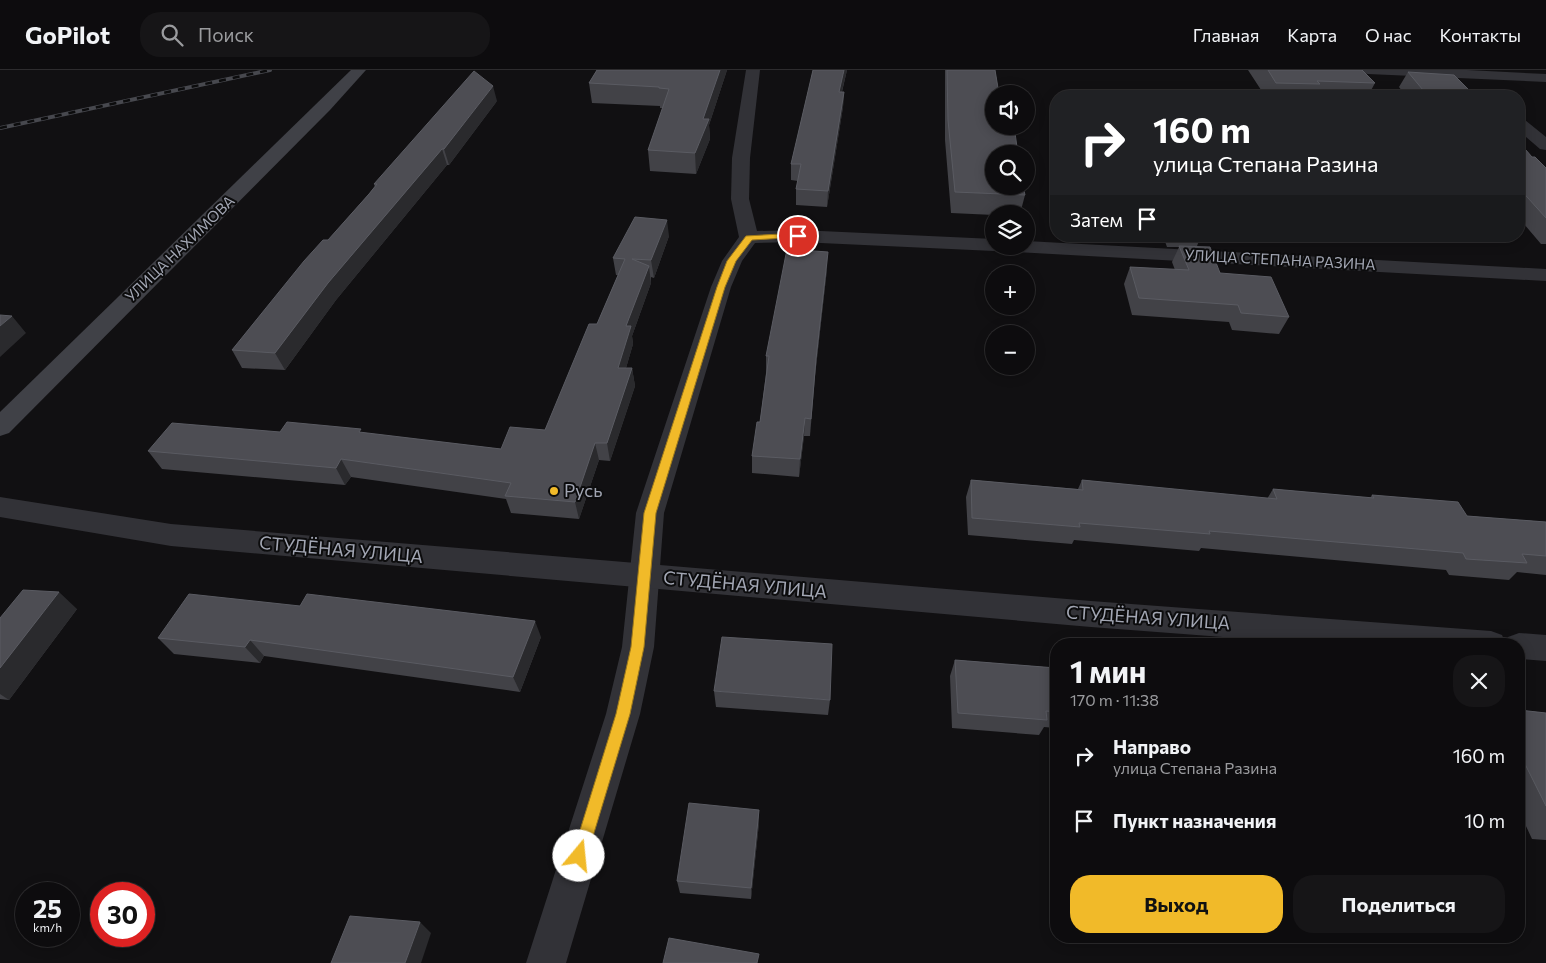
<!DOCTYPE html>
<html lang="ru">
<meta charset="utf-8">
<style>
:root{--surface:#0d0c0e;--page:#161517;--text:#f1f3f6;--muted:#9a9b9e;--line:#2d2c2e;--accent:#f1ba29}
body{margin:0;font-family:Commissioner,sans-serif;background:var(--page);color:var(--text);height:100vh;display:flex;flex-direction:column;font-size:19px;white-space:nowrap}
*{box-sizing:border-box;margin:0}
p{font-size:16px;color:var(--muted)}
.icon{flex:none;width:28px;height:28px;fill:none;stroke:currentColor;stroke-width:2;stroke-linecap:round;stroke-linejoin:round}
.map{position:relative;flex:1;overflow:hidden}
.drawer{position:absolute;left:1050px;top:568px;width:475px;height:305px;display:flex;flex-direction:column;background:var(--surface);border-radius:20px;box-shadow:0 2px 12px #0003,0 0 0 1px var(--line)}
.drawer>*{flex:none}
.hud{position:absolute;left:1050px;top:20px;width:475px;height:152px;border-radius:20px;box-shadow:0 2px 12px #0003,0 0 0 1px var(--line);background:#202124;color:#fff;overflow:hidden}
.controls{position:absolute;left:985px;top:15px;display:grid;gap:10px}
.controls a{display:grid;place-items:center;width:50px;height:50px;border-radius:50%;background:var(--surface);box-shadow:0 2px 12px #0003,0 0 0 1px var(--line);font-size:25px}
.speed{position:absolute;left:15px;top:812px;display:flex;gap:10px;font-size:25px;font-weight:700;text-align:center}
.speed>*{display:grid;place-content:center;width:65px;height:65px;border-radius:50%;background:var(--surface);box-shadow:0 2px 12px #0003,0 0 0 1px var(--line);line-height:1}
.speed small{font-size:12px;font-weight:400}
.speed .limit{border:8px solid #d22;background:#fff;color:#111}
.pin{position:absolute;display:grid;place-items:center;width:42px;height:42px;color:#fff;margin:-21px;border:2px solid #fff;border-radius:50%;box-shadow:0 1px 5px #0007}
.me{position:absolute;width:55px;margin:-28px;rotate:17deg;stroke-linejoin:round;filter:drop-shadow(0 0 4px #0008)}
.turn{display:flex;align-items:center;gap:18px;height:105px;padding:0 20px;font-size:22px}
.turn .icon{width:65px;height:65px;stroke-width:2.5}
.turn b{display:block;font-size:35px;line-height:42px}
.then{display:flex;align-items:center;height:48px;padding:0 20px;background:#0003;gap:10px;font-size:19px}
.round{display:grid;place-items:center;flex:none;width:52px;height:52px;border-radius:20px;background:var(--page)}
.head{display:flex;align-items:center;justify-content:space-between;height:85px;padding:0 20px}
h1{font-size:30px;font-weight:700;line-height:38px}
.action{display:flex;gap:10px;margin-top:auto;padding:10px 20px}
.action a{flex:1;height:58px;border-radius:20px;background:var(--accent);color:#111;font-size:20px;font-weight:700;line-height:58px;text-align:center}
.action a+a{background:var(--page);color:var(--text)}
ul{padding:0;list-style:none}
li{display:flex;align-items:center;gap:15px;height:65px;padding:0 20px}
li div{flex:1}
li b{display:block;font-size:19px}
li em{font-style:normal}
header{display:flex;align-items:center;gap:30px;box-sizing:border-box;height:70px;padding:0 25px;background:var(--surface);border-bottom:1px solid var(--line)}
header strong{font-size:24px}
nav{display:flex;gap:28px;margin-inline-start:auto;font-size:18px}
.search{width:350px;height:45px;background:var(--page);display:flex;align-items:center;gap:12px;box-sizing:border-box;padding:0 18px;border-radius:20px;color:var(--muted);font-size:19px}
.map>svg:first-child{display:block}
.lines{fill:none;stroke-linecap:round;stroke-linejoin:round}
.minor{fill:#323237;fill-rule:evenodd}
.tertiary{fill:#323237;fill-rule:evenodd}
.secondary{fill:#404147;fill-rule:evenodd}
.rail-casing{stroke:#47484e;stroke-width:4}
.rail{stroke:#0c0c0d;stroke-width:2.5;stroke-dasharray:7;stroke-linecap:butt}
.wall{fill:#424247}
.shaded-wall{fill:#2a2a2d}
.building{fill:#4d4d53;stroke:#5a5b62}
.route{fill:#f1ba29;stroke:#9d791b}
.poi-dot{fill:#f1ba29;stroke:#0c0c0d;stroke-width:2}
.labels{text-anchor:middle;stroke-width:4;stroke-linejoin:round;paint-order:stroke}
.far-street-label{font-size:15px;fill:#a2a6b3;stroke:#0c0c0d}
.poi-label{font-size:18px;fill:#a2a6b3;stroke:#0c0c0d;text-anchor:start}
.street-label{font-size:18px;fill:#a2a6b3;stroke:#0c0c0d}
</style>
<header>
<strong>GoPilot</strong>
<div class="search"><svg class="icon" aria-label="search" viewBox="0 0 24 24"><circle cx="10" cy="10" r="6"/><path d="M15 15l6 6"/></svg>Поиск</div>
<nav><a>Главная</a><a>Карта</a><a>О нас</a><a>Контакты</a></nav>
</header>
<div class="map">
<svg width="1546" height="893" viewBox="0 0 1546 893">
<rect width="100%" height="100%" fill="#111012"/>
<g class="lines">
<path class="minor" d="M746,0H760L750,88L749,129L757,161L799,160L994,169V176H1003L1001,179L994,181L799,172L755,173L742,191L731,217L664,443L654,577L640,644L566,893H526L606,644L622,577L636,443L711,217L722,191L739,167L731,129L732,88Z
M1361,0H1467L1546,4V12L1368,4L1363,3Z
M1519,48L1525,50L1546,67V80L1540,79L1519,61Z
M1026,171L1546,199V211L1015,182L1008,180L1005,176H1026Z"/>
<path class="tertiary" d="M0,427L171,454L1091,531L1491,561L1502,565L1505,572L1508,567L1519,563L1546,565V591L1519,589V574H1314L1091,557L171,476L0,447Z"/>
<path class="secondary" d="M351,0H366L330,40L9,363L0,366V342Z"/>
<g class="rail-casing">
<path id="rail" d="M0,58L270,0"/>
</g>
<use href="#rail" class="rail"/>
</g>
<path class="wall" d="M597,0H727L709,55L710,69L696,104L650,101L648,80L663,38H660V36L592,33L589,13Z
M813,0H847L842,22H844L843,37L827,137L796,135V119L798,111L791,110V94Z
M945,0H995L999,24L1025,125L1020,144H994V145L951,143L945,70Z
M1248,0H1362L1375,13L1368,26H1265Z
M1408,2L1475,26H1406L1399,17Z
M497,31L449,95H447L336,230L285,300L242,298L232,280L369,124L375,117L374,114Z
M1519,72L1532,87L1546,98V174H1541L1519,148Z
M669,166L654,208L651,207V213L632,266L633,274L626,298H632L635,316L610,391L599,390L579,449L511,443L506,429L351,407L345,415L162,399L148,381L280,362L363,363L501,379L545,360L597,254L618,205H616L613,188Z
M1163,166H1201L1197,176L1220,203L1289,247L1279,264L1232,260L1229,252L1132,245L1124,214L1130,197L1175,200L1172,192L1179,177H1167Z
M827,199L815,306L810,366H804L799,407L752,403V386L760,352L766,303V286Z
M971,410L1078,419L1082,410L1267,429L1273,419L1370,428L1372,425L1467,446L1546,452V505L1517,502L1509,510L1449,505L1446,500L1201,478L1199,481L1074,470L1072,474L968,465L966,427Z
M77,539L9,630L0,629V548Z
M541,567L520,622L264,586L260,593L174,584L158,568Z
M955,590L1056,598V658L1044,657L1039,665L952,658L950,606Z
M714,621L830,630L828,645L716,637Z
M1519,640L1546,643V770L1532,769L1519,741Z
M759,740V753L751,829L680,823L677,811Z"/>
<path class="shaded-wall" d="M720,0H727L709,55L710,69L696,104L695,83L703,49Z
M844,0H847L838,37L839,22Z
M493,16L497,31L449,95L444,79Z
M844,22L843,37L827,137L828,121Z
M442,79L447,95L336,230L285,300L275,283L328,213Z
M667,150L669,166L654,208L651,190Z
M828,182L827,199L815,306L810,366L816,289Z
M649,196L651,213L632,266L633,274L621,315L618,298L626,256Z
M12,246L26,263L0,287V256Z
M632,298L635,316L610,391L607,373Z
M805,348L804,366L799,407L800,389Z
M595,373L599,390L579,449L575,432Z
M341,389L351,407L345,415L336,398Z
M59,522L77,539L9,630L0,624V598Z
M535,551L541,567L520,622L513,607Z
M250,570L264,586L260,593L245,577Z
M759,740V753L751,829V818Z
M420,852L431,863L421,893H405Z"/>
<path class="building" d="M597,0H720L703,49H709L695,83L648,80L669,19L659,18V17L589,13Z
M813,0H844L839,22H844L828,121L796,119L801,94H791Z
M947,0H995L999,24H994V56H1014L1018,84H994V116H1023L1025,125L955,122L948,50Z
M1268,0H1362L1375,13L1317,11L1320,14L1276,13Z
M474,1L493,16L444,79H442L328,213L275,283L232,280L304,191L323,170H328L369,124L377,114H374Z
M1408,2L1454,5L1475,26H1428Z
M1519,72L1532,87H1535L1546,98V148L1519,118Z
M635,147L667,150L651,190L632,189L649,196L626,256H631L618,298H632L607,373H595L575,432L505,426L511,413L341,389L336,398L148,381L172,353L280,362L287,352L361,359L359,362L501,379L510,357L545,360L589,254H597L625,189L613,188Z
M1179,176L1210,177L1220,203L1271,207L1289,247L1241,243L1238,235L1139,228L1130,197L1189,200Z
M787,179L828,182L816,289L811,349L805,348L800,389L752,386L757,352H760L769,286H766Z
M0,245L12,246L0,256Z
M971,410L1083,420L1082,410L1277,429L1273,419L1374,428L1372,425L1458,432L1467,446L1546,452V486L1522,484L1527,493L1466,489L1463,483L1209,461L1210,464L1079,453L1080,457L972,448Z
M23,520L59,522L0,598V548Z
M189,524L300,536L307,524L535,551L513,607L250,570L245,577L158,568Z
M722,567L832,574L830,630L714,621Z
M955,590L1056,598V642L1046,641L1047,650L958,643Z
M1519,640L1546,643V736L1521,686L1519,685Z
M689,733L759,740L751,818L677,811Z
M350,846L420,852L405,893H331Z
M669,868L759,884L757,893H663Z"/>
<path class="route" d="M798,163L803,166L801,167L752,170L736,191L725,217L656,443L644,577L630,644L587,786L585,792L579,794L574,792L572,786L616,644L631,577L644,443L717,217L727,191L746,166Z"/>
<circle class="poi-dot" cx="554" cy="421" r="5"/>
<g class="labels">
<g class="far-street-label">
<text transform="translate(180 179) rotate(-44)" y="5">УЛИЦА НАХИМОВА</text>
<text transform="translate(1280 190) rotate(3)" y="5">УЛИЦА СТЕПАНА РАЗИНА</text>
</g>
<g class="poi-label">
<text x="564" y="427">Русь</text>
</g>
<g class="street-label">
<text transform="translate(341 480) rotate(5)" y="6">СТУДЁНАЯ УЛИЦА</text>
<text transform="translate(745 515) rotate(5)" y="6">СТУДЁНАЯ УЛИЦА</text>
<text transform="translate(1148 548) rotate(4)" y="6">СТУДЁНАЯ УЛИЦА</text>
</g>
</g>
</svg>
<div class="controls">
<a><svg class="icon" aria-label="sound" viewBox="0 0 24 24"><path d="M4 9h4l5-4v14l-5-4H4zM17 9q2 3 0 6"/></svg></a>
<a><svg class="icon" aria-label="search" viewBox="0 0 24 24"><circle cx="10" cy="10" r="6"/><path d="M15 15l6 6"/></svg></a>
<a><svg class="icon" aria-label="layers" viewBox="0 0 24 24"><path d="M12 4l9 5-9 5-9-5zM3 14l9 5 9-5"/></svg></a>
<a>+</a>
<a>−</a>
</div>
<div class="speed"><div>25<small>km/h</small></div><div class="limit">30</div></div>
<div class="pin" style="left:798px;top:166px;background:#d93025"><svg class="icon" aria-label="arrive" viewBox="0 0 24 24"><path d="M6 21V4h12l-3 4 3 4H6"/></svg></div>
<svg class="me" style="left:579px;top:786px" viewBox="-20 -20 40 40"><circle r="19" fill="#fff"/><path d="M0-13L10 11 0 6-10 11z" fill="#f1ba29"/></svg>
<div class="hud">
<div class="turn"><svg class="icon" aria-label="right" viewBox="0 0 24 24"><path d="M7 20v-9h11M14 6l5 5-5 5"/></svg><div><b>160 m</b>улица Степана Разина</div></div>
<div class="then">Затем<svg class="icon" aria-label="arrive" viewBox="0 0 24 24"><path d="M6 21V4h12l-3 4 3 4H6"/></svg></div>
</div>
<section class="drawer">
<div class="head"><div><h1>1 мин</h1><p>170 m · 11:38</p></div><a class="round"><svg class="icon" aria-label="close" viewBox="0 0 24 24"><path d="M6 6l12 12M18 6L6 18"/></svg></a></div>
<ul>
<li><svg class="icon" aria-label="right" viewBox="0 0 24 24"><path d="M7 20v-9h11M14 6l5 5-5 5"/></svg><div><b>Направо</b><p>улица Степана Разина</p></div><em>160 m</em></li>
<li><svg class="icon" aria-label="arrive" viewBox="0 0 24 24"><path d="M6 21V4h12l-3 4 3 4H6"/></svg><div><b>Пункт назначения</b></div><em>10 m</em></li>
</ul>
<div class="action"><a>Выход</a><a>Поделиться</a></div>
</section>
</div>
